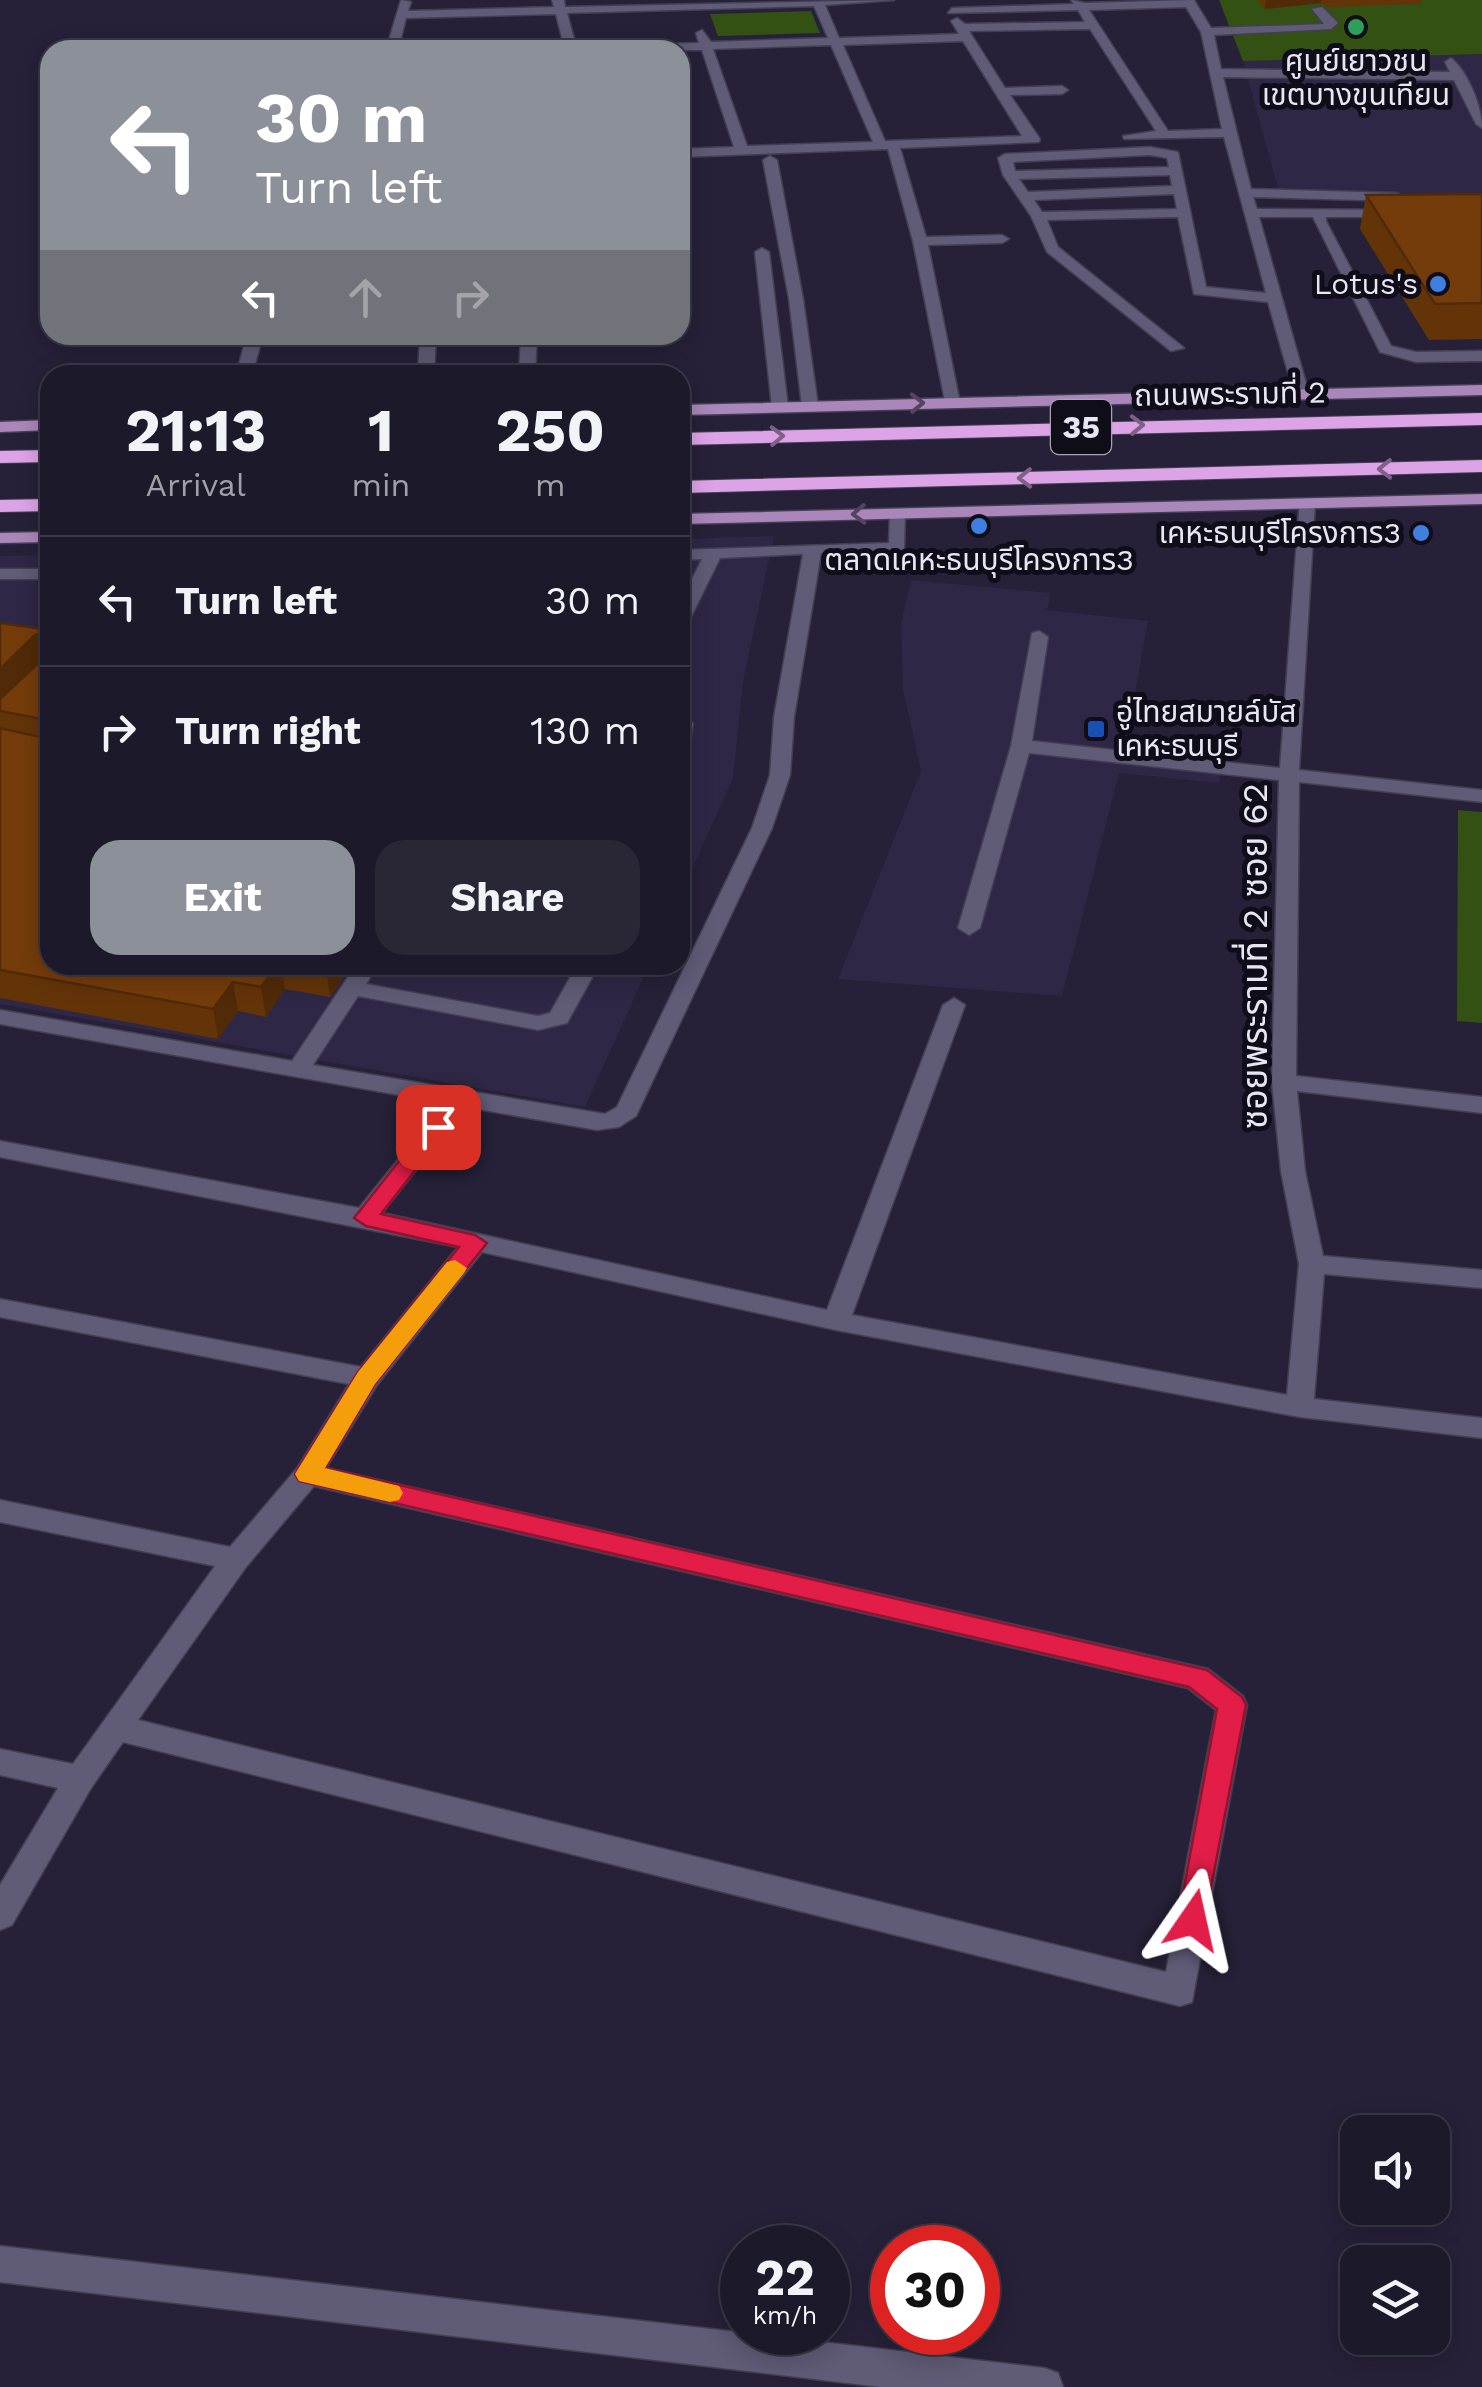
<!DOCTYPE html>
<meta charset="utf-8">
<style>
:root{--surface:#1c192a;--page:#292636;--text:#f1f3f6;--muted:#a0a0a8;--line:#3a3847;--accent:#8c9099}
body{margin:0;font-family:"Work Sans","Noto Sans Thai",sans-serif;background:var(--page);color:var(--text);height:100vh;display:flex;flex-direction:column;font-size:38px;white-space:nowrap}
*{box-sizing:border-box;margin:0}
p{font-size:32px;color:var(--muted)}
.icon{flex:none;width:55px;height:55px;fill:none;stroke:currentColor;stroke-width:2;stroke-linecap:round;stroke-linejoin:round}
.map{position:relative;flex:1;overflow:hidden}
.details{position:absolute;left:40px;top:365px;width:650px;height:610px;display:flex;flex-direction:column;background:var(--surface);border-radius:30px;box-shadow:0 5px 25px #0003,0 0 0 2px var(--line)}
.details>*{flex:none}
.banner{position:absolute;left:40px;top:40px;width:650px;height:305px;border-radius:30px;box-shadow:0 5px 25px #0003,0 0 0 2px var(--line);background:#8c9099;color:#fff;overflow:hidden}
.controls{position:absolute;left:1340px;top:2115px;display:grid;gap:20px}
.controls a{display:grid;place-items:center;width:110px;height:110px;border-radius:20px;background:var(--surface);box-shadow:0 5px 25px #0003,0 0 0 2px var(--line);font-size:50px}
.speed{position:absolute;left:720px;top:2225px;display:flex;gap:20px;font-size:50px;font-weight:700;text-align:center}
.speed>*{display:grid;place-content:center;width:130px;height:130px;border-radius:50%;background:var(--surface);box-shadow:0 5px 25px #0003,0 0 0 2px var(--line);line-height:1}
.speed small{font-size:25px;font-weight:400}
.speed .limit{border:15px solid #d22;background:#fff;color:#111}
.pin{position:absolute;display:grid;place-items:center;width:85px;height:85px;color:#fff;margin:-42px;border-radius:20px;box-shadow:0 5px 15px #0006}
.me{position:absolute;width:110px;margin:-55px;rotate:11deg;stroke-linejoin:round;filter:drop-shadow(0 0 8px #0008)}
.turn{display:flex;align-items:center;gap:35px;height:210px;padding:0 50px;font-size:45px}
.turn .icon{width:130px;height:130px;stroke-width:2.5}
.turn b{display:block;font-size:70px;line-height:85px}
.lanes{display:flex;align-items:center;height:95px;padding:0 50px;background:#0003;justify-content:center;gap:50px;direction:ltr}
.lanes .off{opacity:.35}
.eta{display:flex;justify-content:space-evenly;align-items:center;height:170px;text-align:center}
.eta b{font-size:60px;font-weight:700;line-height:70px}
.cta{display:flex;gap:20px;margin-top:auto;padding:20px 50px}
.cta a{flex:1;height:115px;border-radius:30px;background:var(--accent);color:#fff;font-size:40px;font-weight:700;line-height:115px;text-align:center}
.cta a+a{background:var(--page);color:var(--text)}
ul{padding:0;list-style:none}
li{display:flex;align-items:center;gap:30px;height:130px;padding:0 50px;border-top:2px solid var(--line)}
li div{flex:1}
li b{display:block;font-size:38px}
li em{font-style:normal}
.map>svg:first-child{display:block}
.built{fill:#2e2745}
.green{fill:#335113}
.lines{fill:none;stroke-linecap:round;stroke-linejoin:round}
.minor-casing{stroke:#433f53;stroke-width:3}
.major-casing{stroke:#433f53;stroke-width:3}
.highway-casing{stroke:#433f53;stroke-width:2}
.minor{fill:#605b76;fill-rule:evenodd}
.major{fill:#ab86ba;fill-rule:evenodd}
.highway{fill:#dda3e7;fill-rule:evenodd}
.wall{fill:#643409}
.shaded-wall{fill:#512a08}
.building{fill:#743c0b;stroke:#512a08;stroke-width:2.5}
.oneway{stroke:#554360}
.oneway2{stroke:#806089}
.route{fill:#e11d48;stroke:#92132f;stroke-width:2.5}
.slow{fill:#f59e0b}
.leisure-dot{fill:#2e9e5b;stroke:#0f0d17;stroke-width:4}
.shop-dot{fill:#3f7fe0;stroke:#0f0d17;stroke-width:4}
.transit-dot{fill:#1a4fb4;stroke:#0f0d17;stroke-width:4}
.labels{text-anchor:middle;stroke-width:10;stroke-linejoin:round;paint-order:stroke}
.far-poi-label{font-size:30px;fill:#e8e6f6;stroke:#0f0d17}
.far-street-label{font-size:30px;fill:#e8e6f6;stroke:#0f0d17}
.shield{fill:#0f0d17;stroke:#a7a5b3;stroke-width:2.5}
.shield-label{font-size:32px;font-weight:bold;fill:#e8e6f6}
.street-label{font-size:35px;fill:#e8e6f6;stroke:#0f0d17}
</style>
<div class="map">
<svg width="1482" height="2387" viewBox="0 0 1482 2387">
<rect width="100%" height="100%" fill="#262138"/>
<path class="built" d="M1482,54V195L1279,192L1243,61Z
M774,536L743,682L733,778L680,896V539Z
M50,555V965H649L585,1107L0,1004V556Z
M911,580L1051,593L1047,610L1148,621L1125,748L1225,759L1219,783L1119,773L1062,996L838,979L921,771L903,689L901,624Z"/>
<path class="green" d="M1219,0H1482V54L1243,61Z
M811,11L820,33L718,36L710,14Z
M1458,810L1482,812V1023L1457,1021Z"/>
<g class="lines">
<g class="minor-casing">
<path id="minor" d="M401,0L411,2L408,11L554,7L552,0H564L565,7L894,0L825,5L839,38L959,34L951,21L957,18L965,24L1085,22L1078,10L948,13L952,8L1074,4L1071,0L1085,3L1194,0L1211,28L1324,24L1312,9L1322,7L1338,23L1331,29L1214,35L1221,69L1450,72L1445,62L1451,58C1467,71 1482,105 1482,128L1476,124L1454,80L1223,77L1251,189L1397,193L1404,197L1397,201L1253,197L1257,209L1397,210V216L1392,217H1326V221L1391,346L1416,352L1482,351V361L1416,362L1380,352L1313,217H1259L1309,394L1295,397L1268,302L1194,294L1178,217L1047,220L1058,247L1184,348L1171,351L1047,252L1031,216L1003,175L998,158L1005,154L1150,147L1178,152L1206,287L1266,293L1224,137L1124,139L1123,136L1156,131L1090,29L969,31L1005,88L1062,86L1068,90L1062,94L1010,95L1040,139L1039,142L900,148L926,237L1002,235L1009,239L1002,243L928,245L960,403L946,406L913,241L888,149L680,157V149L734,147L702,50H589L595,46L699,43L696,33L702,30L711,42L828,38L814,6L567,13L577,50H565L556,14L406,18L398,50H386ZM1186,7L1201,32L1222,129L1168,131L1089,10ZM963,41L1022,136L885,141L843,45ZM831,45L873,142L747,146L713,49ZM1150,155L1167,158L1169,167L1015,171L1013,162ZM1170,175L1172,186L1028,192L1019,179ZM1174,194L1177,209L1042,212L1034,200Z
M770,156L777,160L803,299L818,406L810,411L802,406L789,299L763,160Z
M762,248L769,252L788,407L780,412L772,407L755,252Z
M247,335H263L252,375H236Z
M420,335H436L434,375H418Z
M521,335H537L535,375H519Z
M1300,499L1315,503L1299,770L1482,790V802L1299,782L1296,1076L1482,1097V1113L1297,1091L1305,1171L1323,1256L1482,1270V1288L1324,1274L1314,1399L1482,1418V1438L1300,1417L836,1330L482,1252L377,1385L326,1468L1208,1669L1243,1696L1247,1705L1192,2002L1180,2006L123,1742L91,1788L12,1925L0,1930V1885L58,1788L0,1775V1749L73,1764L215,1566L0,1522V1500L230,1547L298,1467L349,1384L0,1317V1299L361,1367L458,1247L0,1157V1141L359,1208L444,1103L0,1024V1010L292,1061L356,965H378L366,984L538,1016L550,1013L577,965H599L567,1023L538,1030L358,996L313,1065L605,1114L617,1107L752,828L770,775L774,717L803,554L720,558L689,621L680,627V603L702,559L680,560V550L889,543L890,513L905,509L904,552L821,553L794,717L790,775L772,828L636,1116L619,1127L597,1130L466,1107L382,1213L827,1310L943,1005L954,998L965,1005L852,1315L1287,1395L1299,1264L1281,1171L1272,1082L1279,780L1029,753L980,928L969,935L958,928L1011,746L1032,633L1039,631L1048,637L1032,741L1280,768ZM314,1486L1188,1688L1216,1710L1166,1972L138,1720L246,1567Z
M0,569H50V579H0Z
M680,717L693,723L690,743L680,749Z
M0,2246L1044,2368L1058,2373L1063,2387H881L0,2282Z"/>
</g>
<g class="major-casing">
<path id="major" d="M1482,385V395L680,415V405Z
M50,420V430L0,432V422Z
M1482,494V504L680,524V514Z
M50,532V542L0,543V533Z"/>
</g>
<g class="highway-casing">
<path id="highway" d="M1482,413V425L680,445V433Z
M50,450V462L0,463V451Z
M1482,460V472L680,493V481Z
M50,499V511L0,512V500Z"/>
</g>
<use href="#minor" class="minor"/>
<use href="#major" class="major"/>
<use href="#highway" class="highway"/>
</g>
<path class="wall" d="M1257,0H1421L1420,4L1327,7L1321,3L1265,9Z
M1482,194V339L1429,340L1360,229L1366,195Z
M0,623L50,630V965H352L330,997L285,989L266,1017L238,1011L218,1039L0,998Z"/>
<path class="shaded-wall" d="M1266,0H1322L1321,3L1265,9Z
M47,633L50,660L0,703V669L35,635Z
M277,965H281L285,989L266,1017L261,987Z
M328,965H352L330,997L326,967Z
M233,982L238,1011L218,1039L213,1009Z"/>
<path class="building" d="M1482,194V303L1435,304L1366,195Z
M0,623L50,630V965H277L261,987L233,982L213,1009L0,970V728L44,738L48,734L47,720L0,711V699L47,655V633L35,635L0,669Z"/>
<defs><path id="oneway-chevron" d="M-2-3.5L2.5 0L-2 3.5" fill="none" stroke-width="1.6" stroke-linecap="round" stroke-linejoin="round" transform="scale(2.5)"/></defs>
<g class="oneway">
<use href="#oneway-chevron" transform="translate(917 403) rotate(-1)"/>
<use href="#oneway-chevron" transform="translate(859 514) rotate(178)"/>
</g>
<g class="oneway2">
<use href="#oneway-chevron" transform="translate(1137 425) rotate(-1)"/>
<use href="#oneway-chevron" transform="translate(777 436) rotate(-2)"/>
<use href="#oneway-chevron" transform="translate(1385 469) rotate(179)"/>
<use href="#oneway-chevron" transform="translate(1025 478) rotate(179)"/>
</g>
<path class="route" d="M438,1120L449,1127L381,1214L475,1235L487,1243L375,1384L325,1468L1207,1670L1242,1697L1246,1705L1203,1929L1193,1933L1182,1929L1178,1920L1217,1709L1189,1687L299,1481L295,1474L358,1372L459,1247L366,1226L354,1218L430,1122Z"/>
<path class="slow" d="M455,1260L467,1268L464,1273L375,1384L325,1468L399,1486L403,1493L399,1500L390,1502L299,1481L295,1474L358,1372L447,1262Z"/>
<circle class="leisure-dot" cx="1356" cy="27" r="10"/>
<g class="shop-dot">
<circle cx="1438" cy="284" r="10"/>
<circle cx="979" cy="526" r="10"/>
<circle cx="1421" cy="533" r="10"/>
</g>
<rect class="transit-dot" x="1086" y="719" width="20" height="20" rx="5"/>
<g class="labels">
<g class="far-poi-label">
<text x="1356" y="71">ศูนย์เยาวชน<tspan x="1356" dy="34">เขตบางขุนเทียน</tspan></text>
<text x="1418" y="294" text-anchor="end">Lotus's</text>
<text x="1401" y="543" text-anchor="end">เคหะธนบุรีโครงการ3</text>
<text x="979" y="570">ตลาดเคหะธนบุรีโครงการ3</text>
<text x="1116" y="722" text-anchor="start">อู่ไทยสมายล์บัส<tspan x="1116" dy="34">เคหะธนบุรี</tspan></text>
</g>
<g class="far-street-label">
<text transform="translate(1230 394) rotate(-1)" y="10">ถนนพระรามที่ 2</text>
</g>
<rect class="shield" x="1051" y="400" width="60" height="54" rx="8"/>
<g class="shield-label">
<text x="1081" y="438">35</text>
</g>
<g class="street-label">
<text transform="translate(1255 956) rotate(-90)" y="12">ซอยพระรามที่ 2 ซอย 62</text>
</g>
</g>
</svg>
<div class="controls">
<a><svg class="icon" aria-label="sound" viewBox="0 0 24 24"><path d="M4 9h4l5-4v14l-5-4H4zM17 9q2 3 0 6"/></svg></a>
<a><svg class="icon" aria-label="layers" viewBox="0 0 24 24"><path d="M12 4l9 5-9 5-9-5zM3 14l9 5 9-5"/></svg></a>
</div>
<div class="speed"><div>22<small>km/h</small></div><div class="limit">30</div></div>
<div class="pin" style="left:438px;top:1127px;background:#d93025"><svg class="icon" aria-label="arrive" viewBox="0 0 24 24"><path d="M6 21V4h12l-3 4 3 4H6"/></svg></div>
<svg class="me" style="left:1193px;top:1920px" viewBox="-20 -20 40 40"><path d="M0-17L14 15 0 8-14 15z" fill="#e11d48" stroke="#fff" stroke-width="4"/></svg>
<div class="banner">
<div class="turn"><svg class="icon" aria-label="left" viewBox="0 0 24 24"><path d="M17 20v-9H6M10 6l-5 5 5 5"/></svg><div><b>30 m</b>Turn left</div></div>
<div class="lanes"><svg class="icon" aria-label="left" viewBox="0 0 24 24"><path d="M17 20v-9H6M10 6l-5 5 5 5"/></svg><svg class="icon off" aria-label="ahead" viewBox="0 0 24 24"><path d="M12 20V5M6 11l6-6 6 6"/></svg><svg class="icon off" aria-label="right" viewBox="0 0 24 24"><path d="M7 20v-9h11M14 6l5 5-5 5"/></svg></div>
</div>
<section class="details">
<div class="eta">
<div><b>21:13</b><p>Arrival</p></div>
<div><b>1</b><p>min</p></div>
<div><b>250</b><p>m</p></div>
</div>
<ul>
<li><svg class="icon" aria-label="left" viewBox="0 0 24 24"><path d="M17 20v-9H6M10 6l-5 5 5 5"/></svg><div><b>Turn left</b></div><em>30 m</em></li>
<li><svg class="icon" aria-label="right" viewBox="0 0 24 24"><path d="M7 20v-9h11M14 6l5 5-5 5"/></svg><div><b>Turn right</b></div><em>130 m</em></li>
</ul>
<div class="cta"><a>Exit</a><a>Share</a></div>
</section>
</div>
